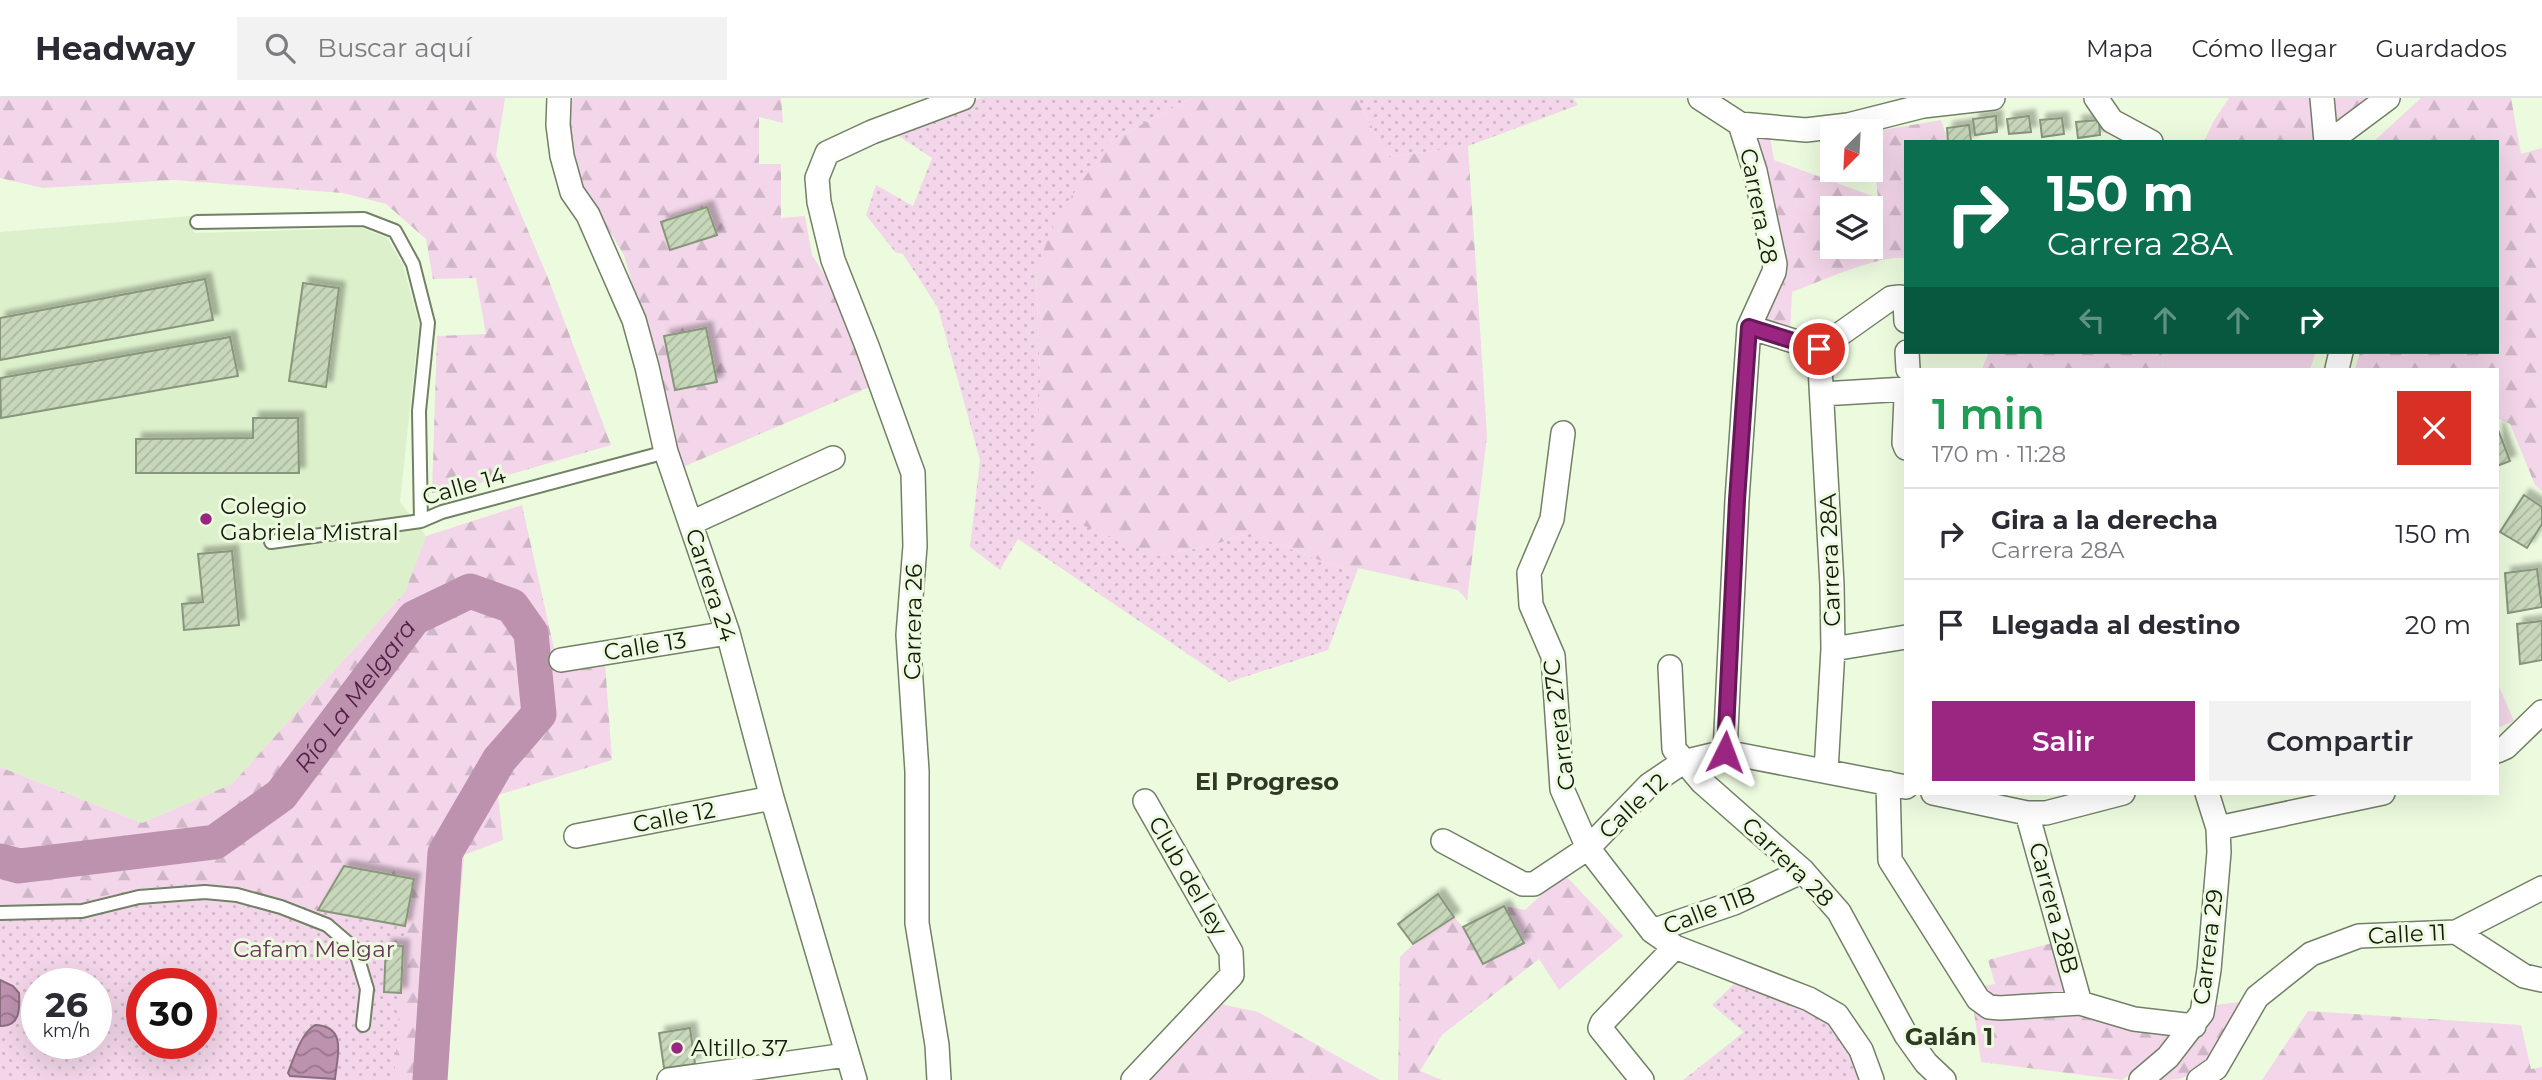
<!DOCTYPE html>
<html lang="es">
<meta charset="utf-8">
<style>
:root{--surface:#fff;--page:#f2f2f3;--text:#2b2b33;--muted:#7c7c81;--line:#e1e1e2;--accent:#9a2682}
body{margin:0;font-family:Montserrat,sans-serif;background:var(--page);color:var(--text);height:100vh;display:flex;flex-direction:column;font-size:26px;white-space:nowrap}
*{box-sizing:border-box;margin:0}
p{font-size:23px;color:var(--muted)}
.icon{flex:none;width:38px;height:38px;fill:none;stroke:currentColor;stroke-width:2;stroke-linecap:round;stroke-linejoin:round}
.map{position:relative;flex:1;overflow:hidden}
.drawer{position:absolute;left:1904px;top:270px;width:595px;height:427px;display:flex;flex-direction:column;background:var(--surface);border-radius:0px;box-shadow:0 7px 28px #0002}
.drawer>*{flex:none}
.guide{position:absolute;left:1904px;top:42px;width:595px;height:214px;border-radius:0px;box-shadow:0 7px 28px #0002;background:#0b6e4f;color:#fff;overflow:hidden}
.needle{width:46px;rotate:204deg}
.fabs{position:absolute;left:1820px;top:21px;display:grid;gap:14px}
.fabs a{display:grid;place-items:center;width:63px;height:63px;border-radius:0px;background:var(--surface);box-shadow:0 7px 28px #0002;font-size:35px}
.speed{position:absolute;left:21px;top:870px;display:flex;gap:14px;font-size:35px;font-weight:700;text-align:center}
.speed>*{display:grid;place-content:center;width:91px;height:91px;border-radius:50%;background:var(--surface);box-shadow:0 7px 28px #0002;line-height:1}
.speed small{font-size:18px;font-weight:400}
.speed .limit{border:10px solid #d22;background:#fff;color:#111}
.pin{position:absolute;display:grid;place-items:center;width:60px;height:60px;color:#fff;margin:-30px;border:4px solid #fff;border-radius:50%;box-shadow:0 2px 7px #0007}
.me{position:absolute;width:77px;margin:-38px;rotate:3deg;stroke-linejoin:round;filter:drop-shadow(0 0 5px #0008)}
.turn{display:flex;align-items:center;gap:24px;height:147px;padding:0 28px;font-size:32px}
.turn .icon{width:91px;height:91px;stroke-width:2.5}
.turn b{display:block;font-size:49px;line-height:60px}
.lanes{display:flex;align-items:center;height:66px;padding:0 28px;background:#0003;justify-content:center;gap:35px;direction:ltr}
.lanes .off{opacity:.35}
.round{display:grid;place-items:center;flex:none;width:74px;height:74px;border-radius:0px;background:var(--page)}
.overview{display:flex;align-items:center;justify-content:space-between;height:119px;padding:0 28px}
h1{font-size:42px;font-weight:600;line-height:52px;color:#1e9e55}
.button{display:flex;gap:14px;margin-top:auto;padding:14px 28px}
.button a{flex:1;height:80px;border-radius:0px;background:var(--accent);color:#fff;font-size:28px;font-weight:600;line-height:80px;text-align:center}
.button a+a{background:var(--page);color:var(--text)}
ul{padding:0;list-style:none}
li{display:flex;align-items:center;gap:21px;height:91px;padding:0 28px;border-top:2px solid var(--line)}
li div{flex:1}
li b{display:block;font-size:26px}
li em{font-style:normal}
header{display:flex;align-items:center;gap:42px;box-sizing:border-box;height:98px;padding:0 35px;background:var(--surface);border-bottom:2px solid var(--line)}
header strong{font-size:33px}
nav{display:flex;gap:38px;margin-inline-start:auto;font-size:24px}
.search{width:490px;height:63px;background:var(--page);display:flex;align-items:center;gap:18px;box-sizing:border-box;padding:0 24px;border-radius:0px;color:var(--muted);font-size:26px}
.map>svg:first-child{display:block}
.built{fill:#ddf0cc}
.grass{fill:url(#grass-dots);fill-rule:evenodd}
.forest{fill:url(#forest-firs);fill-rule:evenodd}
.pitch{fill:#f3d6e9}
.water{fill:url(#water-waves);stroke:#8a6e7f;stroke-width:2}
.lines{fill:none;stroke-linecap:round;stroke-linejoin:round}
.river{stroke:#bc92af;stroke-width:35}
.building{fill:url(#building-hatch);stroke:#88967b;stroke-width:2;filter:url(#shadow)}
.service-casing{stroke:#728066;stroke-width:16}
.minor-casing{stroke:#728066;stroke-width:26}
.service{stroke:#fff;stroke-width:12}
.minor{stroke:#fff;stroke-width:23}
.route-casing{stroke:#641954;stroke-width:18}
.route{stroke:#9a2682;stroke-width:12}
.poi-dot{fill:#9a2682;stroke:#ecfbde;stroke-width:2.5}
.labels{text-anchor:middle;stroke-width:6;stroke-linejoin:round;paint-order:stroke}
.street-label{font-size:23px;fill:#151a10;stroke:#ecfbde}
.poi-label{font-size:23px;fill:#151a10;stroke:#ecfbde;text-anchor:start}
.park-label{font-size:23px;fill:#6a355c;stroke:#ecfbde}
.water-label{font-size:24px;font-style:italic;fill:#521e46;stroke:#ecfbde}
.neighbourhood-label{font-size:24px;font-weight:bold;fill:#2e3a23;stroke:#ecfbde}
</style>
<header>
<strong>Headway</strong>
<div class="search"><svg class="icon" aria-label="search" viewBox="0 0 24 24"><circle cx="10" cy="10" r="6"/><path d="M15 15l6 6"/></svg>Buscar aquí</div>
<nav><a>Mapa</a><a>Cómo llegar</a><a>Guardados</a></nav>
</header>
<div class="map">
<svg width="2542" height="982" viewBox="0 0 2542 982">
<defs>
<pattern id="grass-dots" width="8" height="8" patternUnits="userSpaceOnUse" patternTransform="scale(1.75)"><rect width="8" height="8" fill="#f3d6e9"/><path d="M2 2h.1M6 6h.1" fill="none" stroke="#cfb7c7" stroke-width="1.8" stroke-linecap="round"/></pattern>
<pattern id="forest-firs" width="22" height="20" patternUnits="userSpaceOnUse" patternTransform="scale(1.75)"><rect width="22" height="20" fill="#f3d6e9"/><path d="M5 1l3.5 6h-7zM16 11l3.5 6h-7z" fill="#cfb7c7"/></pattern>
<pattern id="water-waves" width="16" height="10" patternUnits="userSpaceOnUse" patternTransform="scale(1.75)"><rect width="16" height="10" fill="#bc92af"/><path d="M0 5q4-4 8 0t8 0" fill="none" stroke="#98768d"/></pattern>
<pattern id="building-hatch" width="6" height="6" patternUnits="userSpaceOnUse" patternTransform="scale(1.75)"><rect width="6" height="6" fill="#c7d7ba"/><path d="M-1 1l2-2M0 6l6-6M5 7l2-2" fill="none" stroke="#aab89f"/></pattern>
<filter id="shadow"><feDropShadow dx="6" dy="-6" stdDeviation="2" flood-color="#0004"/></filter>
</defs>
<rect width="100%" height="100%" fill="#ecfbde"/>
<path class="built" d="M190,118L194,135L362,130L387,140L403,167L419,226L400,404L426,438L405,494L232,686L142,725L0,669V134Z"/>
<path class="grass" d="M981,0H1192L1110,43L1036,171L1040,279L1156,458L1210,448L1248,435L1356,476L1328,552L1229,584L1018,441L1000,472L970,449L980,362L938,210L903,156L895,154L866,117L876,87L913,108L932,60L888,31Z
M1356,0H1573L1578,7L1468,48L1389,59Z
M442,726L423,982H0V769ZM37,886H96V945H37ZM142,886H201V945H142Z
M1735,885C1755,893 1818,912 1831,926C1847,942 1856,961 1865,982H1683L1744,934L1712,907Z"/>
<path class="forest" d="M0,0H505L496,57L548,180L611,347L456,392L432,395L437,238L486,236L476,180L433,181L426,141L386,106L343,95L173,82L43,90L0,80Z
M573,0H781L783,25L759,19V66H781V120L805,118L812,157L836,195L872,288L683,369L624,157L573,72L568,13Z
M1192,0H1356L1389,59L1468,48L1487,338L1467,502L1458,492L1358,470L1356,476L1248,435L1210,448L1156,458L1035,407L1040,279L1036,171L1057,119L1110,43Z
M2229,0H2312L2316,42L2204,44L2213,24Z
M2334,0H2377L2354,15L2336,21Z
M2421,0H2511L2521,56L2542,50V393L2535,387L2510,326L2497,320V271H2355L2360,254H2497V44H2373Z
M1941,22L1948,44H1906V160C1878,157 1819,184 1792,194L1790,235L1756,220L1781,172L1749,35L1770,39L1774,62L1878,100L1871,34ZM1832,110H1871V149H1832Z
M1989,254H2162L2163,271H1982Z
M522,407L559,573L605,565L612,662L498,697L503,742L464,757L445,982H394L405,828L413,781L344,768L318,812L186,782L87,801L16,810L0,807V669L142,725L232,686L405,494L426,438Z
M1564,776L1623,838L1559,892L1539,861L1442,937L1420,973L1442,982H1398L1400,859L1413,846L1454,819L1463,829L1484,866L1523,845L1504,808L1525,812Z
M2052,845L2075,900L1994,907L1977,889L1995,886L1988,862Z
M2239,904C2226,933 2211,971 2179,981C2171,982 2160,982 2151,982L2208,908Z
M1216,905L1258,914L1380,982H1145Z
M1973,907L1992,921L2085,909L2182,930L2161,953L2122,982L1981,964Z
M2308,913L2521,927L2531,971L2542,969V982H2262Z"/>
<path class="pitch" d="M2162,254H2316L2310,271H2163Z
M2497,584L2514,623L2497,630Z"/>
<path class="water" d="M0,882L13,888L19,895C20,911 20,929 0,928Z
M315,927C348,928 337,959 335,981L290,978L288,975C294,960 301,935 315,927Z"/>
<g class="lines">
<path class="river" id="s1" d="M0,763L19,768L215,744L281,697L414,520L470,493L512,508L531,535L539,616L499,662L445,755L430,982"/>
</g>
<path class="building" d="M1996,18L1997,34L1975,37L1973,21Z
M2029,18L2031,34L2009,36L2007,21Z
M2062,20L2064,36L2042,39L2040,22Z
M2099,22L2100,37L2078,40L2076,24Z
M1969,27L1971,43L1948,44L1947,30Z
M707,109L717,137L670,152L661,124Z
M205,181L213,222L0,262V220Z
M303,185L339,190L326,289L289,283Z
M706,230L717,284L675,292L664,238Z
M230,239L238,278L1,320L0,280Z
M253,320H298L299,375H136V341L253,340Z
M2497,329L2510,363L2497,368Z
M2524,397L2542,409V426L2527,450L2500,434Z
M232,453L239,527L184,532L182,506L203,504L198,456Z
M2537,471L2542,509L2508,515L2505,475Z
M2542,523V562L2520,566L2517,526Z
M344,768L414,781L405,828L318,812Z
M1438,796L1454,819L1413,846L1398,826Z
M1504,808L1524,845L1483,866L1463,829Z
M386,847L403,848L401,895L384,894Z
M690,930L695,966L664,970L659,935Z"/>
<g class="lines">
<g class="service-casing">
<path id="service" d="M197,124L364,121L395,133L413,166L428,225L419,313L421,423
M271,444L421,423L442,414L666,354
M0,815L82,813L139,799L205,794L237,797L281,809L327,827L355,851L367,891L363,927"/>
</g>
<g class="minor-casing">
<path id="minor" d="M559,0L558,27L562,58L572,94L588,117L634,222L647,269L666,354L728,535L772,700L855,982
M1700,0L1740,26L1755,73L1775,166L1774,174L1749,229L1737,402L1725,654
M2096,0L2112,23L2151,44
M2322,0L2326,44
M1740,26L1806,32L1848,27L1923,8L1993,0
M2329,44L2388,0
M1749,229L1819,251L1891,200L1900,199L1905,205L1906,223
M1819,251L1832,487L1833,551L1826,673
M1907,254L1908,271
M2337,271L2341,254
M1822,296L1906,291
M1906,300L1904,345L1906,350
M1563,335L1552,421L1529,475L1531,507L1553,558L1562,691L1588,750L1652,833L1675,849L1809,901L1837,917L1861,952L1872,982
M691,425L833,360
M1833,551L1906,539
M561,562L728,535
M1670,569L1674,651L1702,684L1803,773L1839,814L1906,937L1926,965L1944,982
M2497,653L2506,649L2542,614
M1888,685L1890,762L1978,901L1989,909L2000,910L2080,905L2134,921L2194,928
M1933,695L2027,715H2046L2123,695
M2027,715L2080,905
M2218,730L2383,695
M576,738L772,700
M1443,743L1523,786H1534L1588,750L1649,687L1683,664L1725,654L1906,689
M1652,833L1734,805L1803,773
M2456,834L2524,878L2542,882
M669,982L846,957
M939,982L937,947L917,825V673L908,537L915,448L913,375L867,248L833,162L819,104L817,80L827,55L872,34L963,0
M1133,982L1232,877L1231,854L1145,703
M1642,982L1600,930L1602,925L1675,849
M2141,982L2168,959L2202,915L2209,872L2219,754L2218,730L2207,695
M2199,982L2216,970L2257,899L2311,856L2359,838L2456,834L2542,790"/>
</g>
<use href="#service" class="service"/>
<use href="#minor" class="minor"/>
</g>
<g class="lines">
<g class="route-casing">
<path id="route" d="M1725,654L1737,402L1749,229L1819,251"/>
</g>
<use href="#route" class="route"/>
</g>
<g class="poi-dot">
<circle cx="206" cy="421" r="7"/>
<circle cx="677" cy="950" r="7"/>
</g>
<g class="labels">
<g class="street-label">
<text transform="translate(1759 108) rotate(79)" y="8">Carrera 28</text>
<text transform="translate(464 388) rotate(-16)" y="8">Calle 14</text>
<text transform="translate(1830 462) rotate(-92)" y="8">Carrera 28A</text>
<text transform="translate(711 487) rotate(72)" y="8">Carrera 24</text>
<text transform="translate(913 524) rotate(-89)" y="8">Carrera 26</text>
<text transform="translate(645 548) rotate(-9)" y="8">Calle 13</text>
<text transform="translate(1559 627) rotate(-97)" y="8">Carrera 27C</text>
<text transform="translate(1633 708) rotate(-43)" y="8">Calle 12</text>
<text transform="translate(674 719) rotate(-11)" y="8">Calle 12</text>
<text transform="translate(1788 764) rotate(44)" y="8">Carrera 28</text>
<text transform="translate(1188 778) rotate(60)" y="8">Club del ley</text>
<text transform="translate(2054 810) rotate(75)" y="8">Carrera 28B</text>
<text transform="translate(1709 812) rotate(-21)" y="8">Calle 11B</text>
<text transform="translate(2407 836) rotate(-3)" y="8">Calle 11</text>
<text transform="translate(2208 849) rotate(-83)" y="8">Carrera 29</text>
</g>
<g class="poi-label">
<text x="220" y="416">Colegio<tspan x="220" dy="26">Gabriela Mistral</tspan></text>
<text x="691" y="958">Altillo 37</text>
</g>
<g class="park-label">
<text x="314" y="859">Cafam Melgar</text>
</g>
<g class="water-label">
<text dy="8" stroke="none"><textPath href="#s1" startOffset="422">Río La Melgara</textPath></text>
</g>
<g class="neighbourhood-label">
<text x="1267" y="692">El Progreso</text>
<text x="1949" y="947">Galán 1</text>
</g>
</g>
</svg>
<div class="fabs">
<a><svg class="needle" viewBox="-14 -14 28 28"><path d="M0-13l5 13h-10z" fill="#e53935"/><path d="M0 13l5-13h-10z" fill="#7c7c81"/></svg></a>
<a><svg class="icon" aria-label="layers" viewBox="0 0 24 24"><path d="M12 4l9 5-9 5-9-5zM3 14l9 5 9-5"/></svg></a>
</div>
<div class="speed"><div>26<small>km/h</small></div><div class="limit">30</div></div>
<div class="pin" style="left:1819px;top:251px;background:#d93025"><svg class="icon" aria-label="arrive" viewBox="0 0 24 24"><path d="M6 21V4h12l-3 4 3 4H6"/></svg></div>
<svg class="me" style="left:1725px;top:654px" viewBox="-20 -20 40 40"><path d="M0-17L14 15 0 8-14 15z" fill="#9a2682" stroke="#fff" stroke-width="4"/></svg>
<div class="guide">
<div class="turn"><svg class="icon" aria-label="right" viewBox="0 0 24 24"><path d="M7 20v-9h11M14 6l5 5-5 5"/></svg><div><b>150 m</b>Carrera 28A</div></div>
<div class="lanes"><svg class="icon off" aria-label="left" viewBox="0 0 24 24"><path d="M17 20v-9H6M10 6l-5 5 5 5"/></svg><svg class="icon off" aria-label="ahead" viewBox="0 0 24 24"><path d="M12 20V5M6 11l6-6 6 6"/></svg><svg class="icon off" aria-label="ahead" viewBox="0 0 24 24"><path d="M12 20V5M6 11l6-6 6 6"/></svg><svg class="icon" aria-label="right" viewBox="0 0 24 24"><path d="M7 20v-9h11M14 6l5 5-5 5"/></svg></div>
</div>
<section class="drawer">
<div class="overview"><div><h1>1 min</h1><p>170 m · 11:28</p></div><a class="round" style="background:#d93025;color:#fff"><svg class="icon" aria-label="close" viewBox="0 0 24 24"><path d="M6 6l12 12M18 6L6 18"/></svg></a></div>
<ul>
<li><svg class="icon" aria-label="right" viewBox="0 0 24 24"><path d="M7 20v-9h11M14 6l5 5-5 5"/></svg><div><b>Gira a la derecha</b><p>Carrera 28A</p></div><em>150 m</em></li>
<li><svg class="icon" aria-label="arrive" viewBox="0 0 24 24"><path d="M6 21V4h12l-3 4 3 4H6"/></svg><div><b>Llegada al destino</b></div><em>20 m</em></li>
</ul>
<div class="button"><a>Salir</a><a>Compartir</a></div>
</section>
</div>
